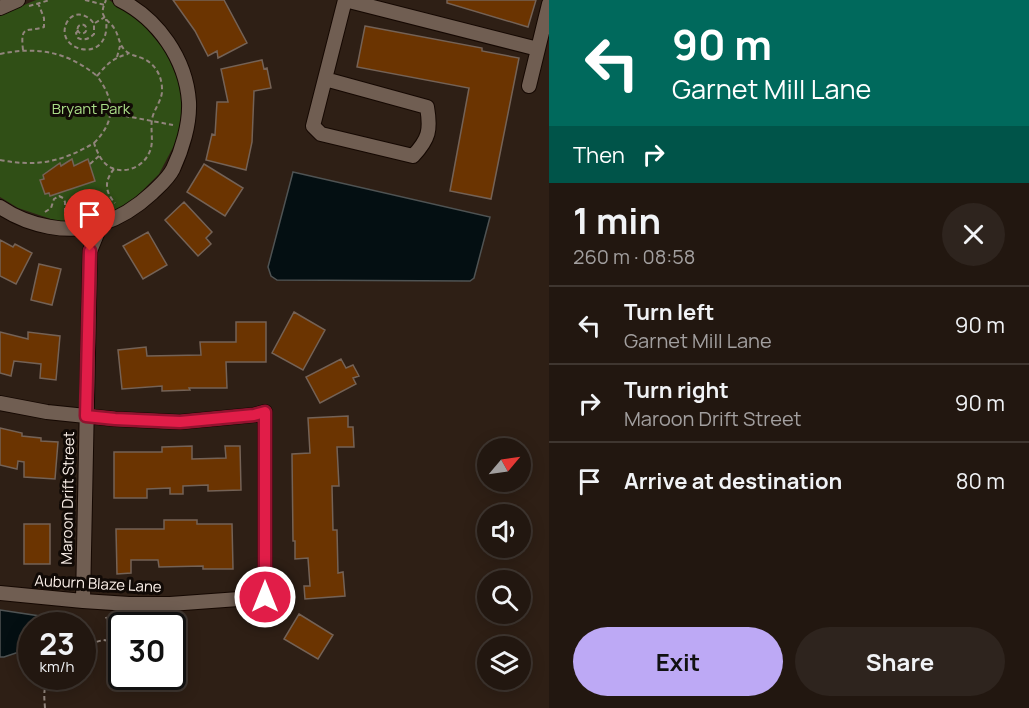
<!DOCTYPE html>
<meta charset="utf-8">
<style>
:root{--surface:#221710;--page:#2e241e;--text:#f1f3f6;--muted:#a29f9f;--line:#3f3630;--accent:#bda9f5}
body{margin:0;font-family:Manrope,sans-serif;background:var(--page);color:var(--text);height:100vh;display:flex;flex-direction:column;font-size:22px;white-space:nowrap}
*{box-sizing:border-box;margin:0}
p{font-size:20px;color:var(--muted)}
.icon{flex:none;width:33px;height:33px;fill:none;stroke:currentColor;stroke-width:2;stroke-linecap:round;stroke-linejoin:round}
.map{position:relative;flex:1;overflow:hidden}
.details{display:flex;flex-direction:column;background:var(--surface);width:480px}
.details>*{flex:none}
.top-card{background:#00695c;color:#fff;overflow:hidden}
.needle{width:39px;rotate:61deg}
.buttons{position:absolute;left:477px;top:438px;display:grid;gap:12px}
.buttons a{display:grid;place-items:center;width:54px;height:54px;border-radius:50%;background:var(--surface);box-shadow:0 3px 15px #0003,0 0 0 2px var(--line);font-size:30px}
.speed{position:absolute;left:18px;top:612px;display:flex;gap:12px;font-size:30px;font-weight:700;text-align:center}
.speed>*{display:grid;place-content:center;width:78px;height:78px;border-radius:50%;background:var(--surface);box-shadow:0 3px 15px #0003,0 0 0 2px var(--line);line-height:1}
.speed small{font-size:15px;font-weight:400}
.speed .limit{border:3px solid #111;border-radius:9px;background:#fff;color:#111}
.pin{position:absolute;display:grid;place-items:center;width:51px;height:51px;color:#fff;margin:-62px -26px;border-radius:50% 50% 50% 0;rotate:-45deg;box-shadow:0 0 6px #0007}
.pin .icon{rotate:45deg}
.me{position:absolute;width:66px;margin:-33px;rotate:0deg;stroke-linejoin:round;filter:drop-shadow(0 0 4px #0008)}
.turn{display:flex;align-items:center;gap:21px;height:126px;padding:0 24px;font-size:27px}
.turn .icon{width:78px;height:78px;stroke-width:2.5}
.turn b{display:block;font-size:42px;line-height:51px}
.then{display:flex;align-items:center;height:57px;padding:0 24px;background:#0003;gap:12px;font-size:22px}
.round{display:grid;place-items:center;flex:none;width:63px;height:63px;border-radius:32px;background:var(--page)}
.head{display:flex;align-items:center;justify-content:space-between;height:102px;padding:0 24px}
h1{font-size:36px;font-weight:700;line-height:45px}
.action{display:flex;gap:12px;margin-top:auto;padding:12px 24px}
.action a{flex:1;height:69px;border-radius:36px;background:var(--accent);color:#111;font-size:24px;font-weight:700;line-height:69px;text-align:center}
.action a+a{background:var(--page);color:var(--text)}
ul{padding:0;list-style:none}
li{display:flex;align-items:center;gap:18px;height:78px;padding:0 24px;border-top:2px solid var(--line)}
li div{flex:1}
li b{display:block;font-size:22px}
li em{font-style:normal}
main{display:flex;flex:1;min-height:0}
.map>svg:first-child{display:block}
.green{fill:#304f16}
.water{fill:#040f12;stroke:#4f5353;stroke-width:1.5}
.building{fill:#6b3401;stroke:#746256;stroke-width:1.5}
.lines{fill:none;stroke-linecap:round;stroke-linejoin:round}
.minor-casing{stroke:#150802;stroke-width:16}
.path{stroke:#92857d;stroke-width:2;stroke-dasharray:4.5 3;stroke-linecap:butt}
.minor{stroke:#705e52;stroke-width:14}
.route-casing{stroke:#92132f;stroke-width:15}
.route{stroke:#e11d48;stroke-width:10}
.labels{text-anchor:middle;stroke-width:6;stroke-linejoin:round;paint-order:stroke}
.park-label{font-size:15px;fill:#abde88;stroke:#110a06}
.street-label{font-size:15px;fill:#fdf2eb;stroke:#110a06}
</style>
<main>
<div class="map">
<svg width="549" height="708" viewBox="0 0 549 708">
<rect width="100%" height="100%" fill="#2e1f15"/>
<path class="green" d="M36,0H109L139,20L165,50L180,85L183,115L181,132L159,174L137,196L114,212L95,220L60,222L18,208L0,197V15Z"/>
<path class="water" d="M293,172L490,217L474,278L470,281L277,280L271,276L268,267Z
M0,610L53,618L52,625L32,626L31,648L4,657H0Z"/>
<path class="building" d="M173,0H224L247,43L218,58L217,51L208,56L195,31Z
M447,0H536L528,27L447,3Z
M365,26L482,48V51L519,58L491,199L450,191L469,88L357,67Z
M262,60L264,69L267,68L271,88L254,91L252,142L246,170L206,160L212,134L215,135L217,102H228L221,69Z
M72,159L74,166L88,159L95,181L50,196L49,193L45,194L40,180L44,179L43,175L60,163L61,166Z
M204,164L243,188L225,216L187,192Z
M184,202L212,232L206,238L211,244L198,256L165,220Z
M148,232L167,265L143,279L123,246Z
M0,240L13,247L15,244L32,253L16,284L0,276Z
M39,264L61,269L52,305L31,300Z
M294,312L325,330L303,370L272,353Z
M236,322H266V362H226L227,388H189L190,390L162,391V386L122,389L118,350L146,347L147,356L201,355L200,342H236Z
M0,332L28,339V332L60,336L56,380L40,378L41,364L14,361L11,376L0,373Z
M341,359L346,368L353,365L359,376L353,378L356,384L320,403L306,377Z
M348,416V427H353L354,447H337L339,486H332L333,530H337L338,573L343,572L345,596L305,599L304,586H310L308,558L295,559V541H293L292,454L310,453L308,418Z
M0,428L22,433V436L41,438V441L58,442L55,479L24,477V462L18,461L17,469L0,465Z
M192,446V459L226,458L225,446H240L241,490L208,491V485L183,486V494H170V488L147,489V498H114V452H162V447Z
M164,520H197V524H232L233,569H203V566L159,567L158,560H131V573L117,574L116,529H164Z
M24,524H50V564H24Z
M299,614L333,635L318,659L284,639Z"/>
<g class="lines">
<g class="minor-casing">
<path id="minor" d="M345,0L538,49
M0,8L18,0
M325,79L427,107C431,130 429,139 413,156L321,134L313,126L345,0
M529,86L549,4
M0,207C28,226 69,235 101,224C119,218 138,206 152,193C159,186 168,179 173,169C182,150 190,124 189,102C186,59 158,19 120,0
M0,403L47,412L115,419L180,422L254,415L265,412V597L170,604H129L83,601L0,593
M83,601L90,251L101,224"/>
</g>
<path class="path" d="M85,0L105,5
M29,6L50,0
M95,23L105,17
M77.5 29a4.5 4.5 0 1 1 9 0a4.5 4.5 0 1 1-9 0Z
M78,31L76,33L78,38C84,41 89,39 94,34V24C88,14 74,10 67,22C52,51 112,67 106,19
M23,50C20,23 27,33 44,27V18L38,3
M0,54C37,46 68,52 97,76
M117,57L120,46
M110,113L173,125
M94,143C116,121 115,100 97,76C107,64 113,58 128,54
M0,160C37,167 62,162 94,143C97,152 102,164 112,168C125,174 142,167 148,155C155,144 150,132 152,119C154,109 163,99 162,89C162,76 155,64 144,59C138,56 132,56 127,52C118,45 120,37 114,28C111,23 105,20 103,14C102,9 104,5 106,0
M90,164L99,156
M114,169C104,181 105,192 115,203
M45,212L51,208L54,199L59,196L63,198L65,202V215
M106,617C109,626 119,620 126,626
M82,646L103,640L122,643
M45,708C44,696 43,686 50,676"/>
<use href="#minor" class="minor"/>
</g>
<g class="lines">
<g class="route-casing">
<path id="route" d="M90,251L86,416L115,419L180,422L254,415L265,412V597"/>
</g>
<use href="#route" class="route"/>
</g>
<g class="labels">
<g class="park-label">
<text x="91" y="114">Bryant Park</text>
</g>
<g class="street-label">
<text transform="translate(68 498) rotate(-89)" y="5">Maroon Drift Street</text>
<text transform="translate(98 584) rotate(3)" y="5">Auburn Blaze Lane</text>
</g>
</g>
</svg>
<div class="buttons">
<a><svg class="needle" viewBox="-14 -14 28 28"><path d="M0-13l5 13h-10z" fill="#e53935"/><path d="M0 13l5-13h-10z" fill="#a29f9f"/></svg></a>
<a><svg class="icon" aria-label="sound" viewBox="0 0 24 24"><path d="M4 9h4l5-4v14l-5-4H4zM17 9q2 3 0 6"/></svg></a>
<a><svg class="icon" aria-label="search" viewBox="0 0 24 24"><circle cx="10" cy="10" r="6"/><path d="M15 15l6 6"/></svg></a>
<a><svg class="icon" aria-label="layers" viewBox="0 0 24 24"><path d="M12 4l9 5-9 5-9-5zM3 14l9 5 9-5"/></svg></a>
</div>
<div class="speed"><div>23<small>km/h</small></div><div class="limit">30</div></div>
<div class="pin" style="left:90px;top:251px;background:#d93025"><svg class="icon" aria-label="arrive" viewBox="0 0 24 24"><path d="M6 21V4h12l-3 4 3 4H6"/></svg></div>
<svg class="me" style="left:265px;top:597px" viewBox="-20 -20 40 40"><circle r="17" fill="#e11d48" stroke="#fff" stroke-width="3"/><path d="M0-11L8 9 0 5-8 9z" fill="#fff"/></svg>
</div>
<section class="details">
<div class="top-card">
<div class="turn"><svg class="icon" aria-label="left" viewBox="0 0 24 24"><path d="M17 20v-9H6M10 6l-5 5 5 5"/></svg><div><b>90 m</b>Garnet Mill Lane</div></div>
<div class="then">Then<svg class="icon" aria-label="right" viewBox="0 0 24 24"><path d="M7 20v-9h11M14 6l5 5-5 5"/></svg></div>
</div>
<div class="head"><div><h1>1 min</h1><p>260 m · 08:58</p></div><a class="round"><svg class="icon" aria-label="close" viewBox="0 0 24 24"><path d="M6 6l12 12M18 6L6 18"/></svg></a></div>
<ul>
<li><svg class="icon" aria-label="left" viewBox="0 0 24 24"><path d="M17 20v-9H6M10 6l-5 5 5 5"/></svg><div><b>Turn left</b><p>Garnet Mill Lane</p></div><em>90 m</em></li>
<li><svg class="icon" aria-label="right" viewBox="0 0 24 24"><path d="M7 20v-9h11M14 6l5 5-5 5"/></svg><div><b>Turn right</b><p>Maroon Drift Street</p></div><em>90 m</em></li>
<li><svg class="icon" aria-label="arrive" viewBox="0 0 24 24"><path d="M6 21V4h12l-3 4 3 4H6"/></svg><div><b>Arrive at destination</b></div><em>80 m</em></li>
</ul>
<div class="action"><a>Exit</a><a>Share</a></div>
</section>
</main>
